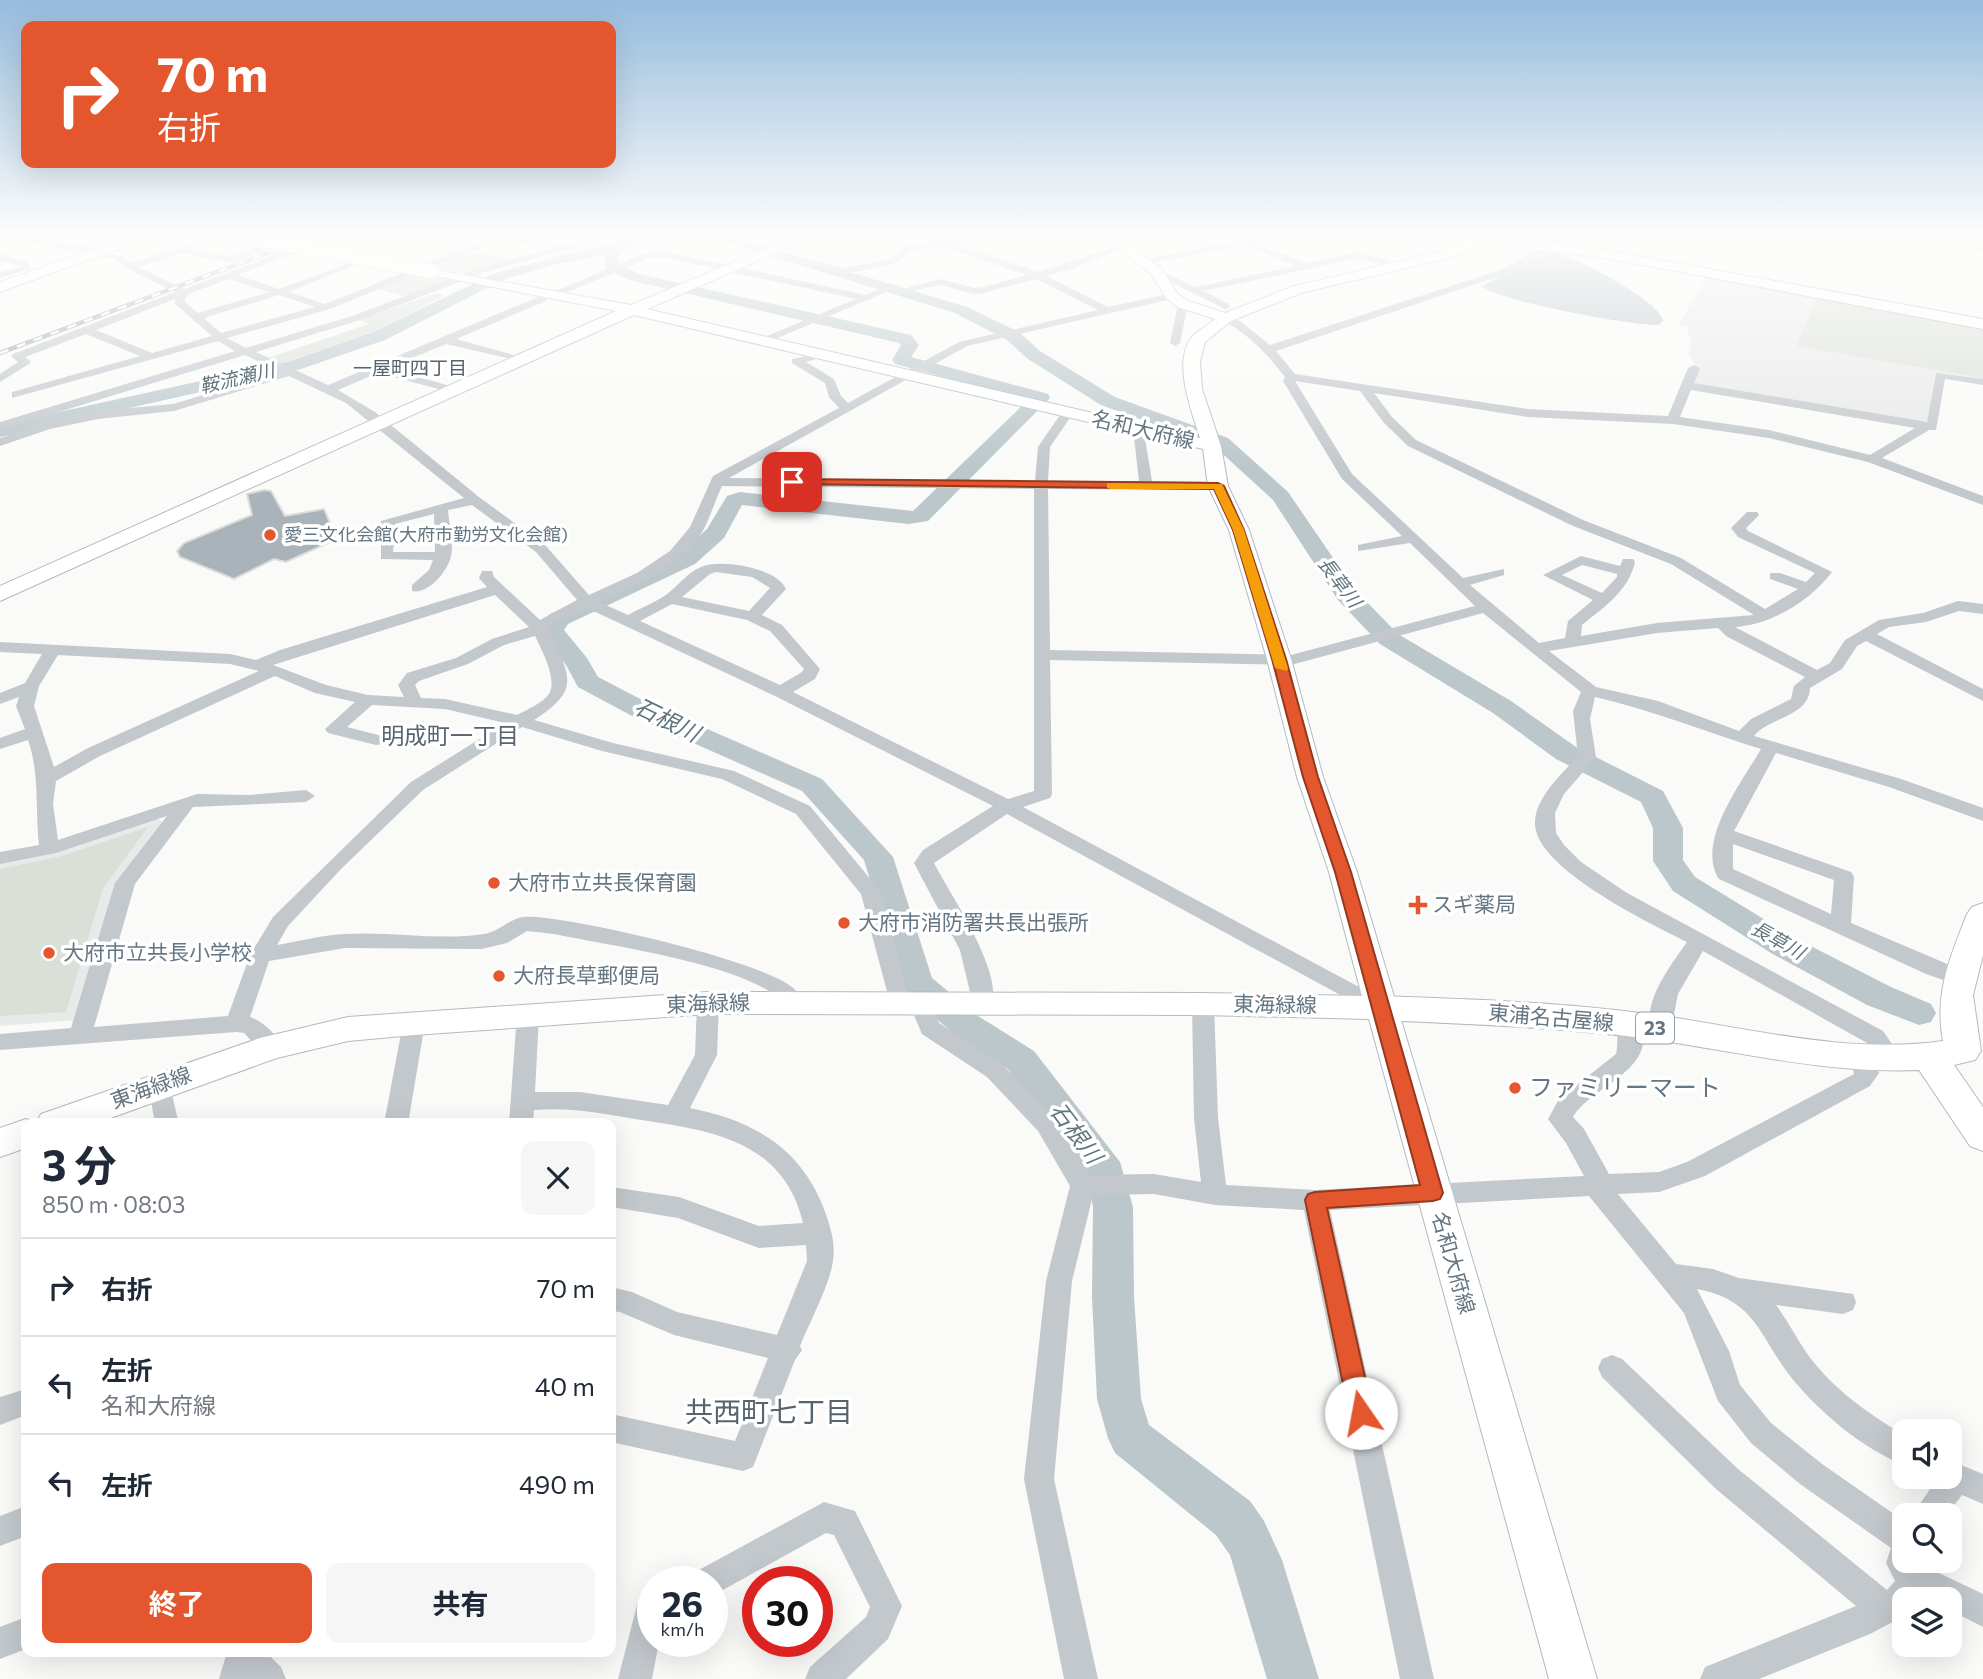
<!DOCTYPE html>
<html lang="ja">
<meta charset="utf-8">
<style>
:root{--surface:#fff;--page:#f6f6f7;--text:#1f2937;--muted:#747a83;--line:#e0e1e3;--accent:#e4572e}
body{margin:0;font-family:Commissioner,"Noto Sans JP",sans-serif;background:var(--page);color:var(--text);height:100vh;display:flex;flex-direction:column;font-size:26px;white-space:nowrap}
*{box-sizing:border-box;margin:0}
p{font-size:23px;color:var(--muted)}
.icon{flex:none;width:38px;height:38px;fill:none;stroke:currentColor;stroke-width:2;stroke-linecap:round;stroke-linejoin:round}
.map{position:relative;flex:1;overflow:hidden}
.drawer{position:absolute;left:21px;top:1118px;width:595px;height:539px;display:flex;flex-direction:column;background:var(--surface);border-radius:14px;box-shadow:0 7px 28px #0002}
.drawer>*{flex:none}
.banner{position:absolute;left:21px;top:21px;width:595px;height:147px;border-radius:14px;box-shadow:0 7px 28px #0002;background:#e4572e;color:#fff;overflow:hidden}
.buttons{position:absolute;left:1892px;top:1419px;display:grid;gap:14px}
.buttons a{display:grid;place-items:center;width:70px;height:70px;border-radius:14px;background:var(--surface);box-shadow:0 7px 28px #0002;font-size:35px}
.speed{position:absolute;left:637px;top:1566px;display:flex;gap:14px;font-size:35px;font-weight:700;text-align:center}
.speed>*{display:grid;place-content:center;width:91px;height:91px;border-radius:50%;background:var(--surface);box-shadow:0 7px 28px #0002;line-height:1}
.speed small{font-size:18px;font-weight:400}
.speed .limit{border:10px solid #d22;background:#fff;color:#111}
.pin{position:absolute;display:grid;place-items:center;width:60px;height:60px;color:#fff;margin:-30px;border-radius:14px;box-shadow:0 4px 10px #0006}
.me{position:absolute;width:77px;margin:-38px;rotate:348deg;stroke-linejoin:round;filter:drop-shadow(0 0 5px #0008)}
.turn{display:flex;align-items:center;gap:24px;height:147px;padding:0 21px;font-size:32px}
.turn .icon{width:91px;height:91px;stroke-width:2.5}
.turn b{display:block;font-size:49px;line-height:60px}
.round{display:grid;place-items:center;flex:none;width:74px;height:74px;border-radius:14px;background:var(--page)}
.headline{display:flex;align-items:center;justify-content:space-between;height:119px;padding:0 21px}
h1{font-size:42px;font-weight:700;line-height:52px}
.action{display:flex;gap:14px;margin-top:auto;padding:14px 21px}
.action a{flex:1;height:80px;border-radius:14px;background:var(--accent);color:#fff;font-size:28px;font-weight:700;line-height:80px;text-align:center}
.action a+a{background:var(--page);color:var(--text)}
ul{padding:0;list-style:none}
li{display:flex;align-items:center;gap:21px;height:98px;padding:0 21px;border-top:2px solid var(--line)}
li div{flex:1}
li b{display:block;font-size:26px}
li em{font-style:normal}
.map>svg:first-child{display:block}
.built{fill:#e8e9e9}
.green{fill:#dadfd7}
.water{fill:#bbc7cb}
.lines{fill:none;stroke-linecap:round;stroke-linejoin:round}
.river{fill:#bbc7cb;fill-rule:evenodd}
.building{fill:#aab3b9;stroke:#dcdcda;stroke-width:2}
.secondary-casing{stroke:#b3babf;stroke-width:2}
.primary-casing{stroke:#b5babe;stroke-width:2}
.street{fill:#c3c8cc;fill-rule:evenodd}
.secondary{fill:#fff;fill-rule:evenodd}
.primary{fill:#fff;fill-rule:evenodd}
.rail-casing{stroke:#a2aab0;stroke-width:4.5}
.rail{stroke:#fff;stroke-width:2.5;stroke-dasharray:9;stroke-linecap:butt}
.secondary-bridge-casing{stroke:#b3babf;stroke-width:16;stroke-linecap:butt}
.secondary-bridge{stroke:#fff;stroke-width:15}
.route{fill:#e4572e;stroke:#94391e;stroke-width:2}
.slow{fill:#f59e0b}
.poi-dot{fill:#e4572e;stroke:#fff;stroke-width:2.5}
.labels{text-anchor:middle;stroke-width:7;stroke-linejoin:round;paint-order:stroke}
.far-poi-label{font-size:18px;fill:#657683;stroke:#fff;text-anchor:start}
.far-neighbourhood-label{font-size:19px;fill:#57646e;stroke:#fff}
.far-water-label{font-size:19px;font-style:italic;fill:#60757c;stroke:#fff}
.shield{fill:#fff;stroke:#939fa8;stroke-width:2}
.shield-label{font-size:19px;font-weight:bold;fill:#657683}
.street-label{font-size:21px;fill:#657683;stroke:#fff}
.poi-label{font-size:21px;fill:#657683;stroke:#fff;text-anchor:start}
.water-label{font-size:23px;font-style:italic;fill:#60757c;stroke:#fff}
.neighbourhood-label{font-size:23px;fill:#57646e;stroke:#fff}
.near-poi-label{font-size:24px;fill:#657683;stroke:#fff;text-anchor:start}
.near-neighbourhood-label{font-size:28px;fill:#57646e;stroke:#fff}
</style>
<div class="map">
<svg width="1983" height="1679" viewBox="0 0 1983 1679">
<rect width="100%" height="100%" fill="#fafaf8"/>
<path class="built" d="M1708,275L1983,327V381L1936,373L1927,421L1911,422L1700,386L1693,383L1697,368L1689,353L1691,344L1687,327L1678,325Z
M155,818L164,822L117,886L78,1020L0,1026V863L59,852Z"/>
<path class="green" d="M1919,233H1983V251L1936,245Z
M471,252L512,260L466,273L435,267Z
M417,274L452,280L407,297L378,289Z
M436,293L444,296L372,332L280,364L268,358L369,324L359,320Z
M1817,297L1983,329V378L1797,346Z
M148,827L103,888L66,1012L0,1016V869L62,856Z"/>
<path class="water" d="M1559,253C1581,261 1659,300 1663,321L1659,325C1634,326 1497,301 1482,286L1544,254Z"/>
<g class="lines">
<path class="river" d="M649,233H671L620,252L618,263L639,274L911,335L919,345L911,357L1048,394L1050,398L928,521L908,524L742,505L724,538L695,564L568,624L564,630L587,658L598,677L650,704L822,779L893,857L932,978L978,1016L1034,1051L1120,1162L1133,1207L1134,1297L1141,1399L1149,1425L1250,1501L1264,1521L1282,1560L1319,1679H1267L1230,1555L1216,1535L1115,1453L1108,1438L1097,1399L1092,1297L1093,1207L1088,1178L1008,1069L954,1034L905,992L864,860L802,791L632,716L578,687L566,665L540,631L541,624L550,614L679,554L707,529L727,496L740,492L913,511L1028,400L895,364L892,360L901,345L899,343L629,280L605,268V255L553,265L505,279L385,340L298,370L0,437V425L287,362L373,332L495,273Z
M697,233H720L967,307L1019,332L1040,351L1115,397L1228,438L1288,492L1355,590L1398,634L1511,701L1576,747L1663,791L1683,828V860L1695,877L1793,937L1891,987L1931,1004L1936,1013L1931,1022L1919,1025L1867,1005L1771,953L1673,891L1653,861V828L1641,802L1556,759L1493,713L1380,644L1338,600L1273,500L1214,446L1101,405L1028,359L1007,340L955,313Z"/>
</g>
<path class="building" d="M264,490L271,491L285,516L324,509L337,539L286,562L274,559L234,579L180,557L177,551L184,543L252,515L247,494Z"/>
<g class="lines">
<g class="secondary-casing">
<path id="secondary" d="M804,233H822L647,309L1200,438C1192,412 1171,360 1193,336C1199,330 1208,325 1215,319L1178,307L1167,299L1151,274L1098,233H1113L1161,268L1177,293L1188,301L1225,313L1291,287L1446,250L1464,242L1428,238L1422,233H1502L1497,238L1600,249L1983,319V329L1600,257L1482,244L1456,256L1301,293L1231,321L1205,342L1200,362L1202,389L1221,446L1228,486L1249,530L1291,659L1323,777L1357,872L1597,1679H1549L1369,1019L1203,1015L708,1014L414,1035L348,1041L277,1058L94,1124H26V1148L0,1157V1128L26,1119L36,1123L41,1114L260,1038L348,1017L708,992L1203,993L1362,996L1329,872L1297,777L1267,659L1229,530L1208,486L1203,449L634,315L0,601V586L616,311L431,275L424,271L426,268L631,305Z"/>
</g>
<g class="primary-casing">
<path id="primary" d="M140,233H162L0,292V282Z
M1983,903V955L1973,995L1981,1051L1975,1060L1954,1065L1983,1107V1151L1970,1146L1919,1070C1828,1074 1740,1052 1650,1039C1560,1027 1469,1024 1379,1020L1367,1017L1362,1008L1367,999L1379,996C1469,999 1559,1002 1649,1014C1746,1027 1845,1055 1943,1041C1934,994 1950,957 1967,914L1972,907Z"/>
</g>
<path class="street" d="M295,233H308L232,263L181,253L139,267L184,289L332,233H345L238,275L279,289L355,261V265L289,292L325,304L499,234L565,245L613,233H629L488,271L360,320L256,352L328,385L538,297H546V301L456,339L524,358V362L446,344L388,368L457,388V394L378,373L338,390L375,412L479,497L546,546L589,595L637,573L670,551L690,527L713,476L839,408L829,397L825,383L792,363V359L826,352V356L806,362L834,379L841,396L848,403L959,342L1098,310L1036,279L984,293L974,294L940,285L907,292V288L940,279L974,288L984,287L1027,275L943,247L913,250L893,264L843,274L769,253V249L843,268L887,260L907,246L929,243L895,233C908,233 938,242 947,241C957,238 963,233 974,233L955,244L1038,272L1123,244V248L1075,268L1046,276L1108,307L1172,293L1176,294V298L967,346L729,478L1035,481L1038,447L1064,409L1068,408L1074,412L1050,447L1048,481H1139L1133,429L1143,426L1152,481L1218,482L1225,486L1218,490L1048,489L1050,650L1291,655L1475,606L1410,543L1358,551V545L1402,536L1342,479L1283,381L1285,377C1267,354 1249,334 1222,320V316L1240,321L1270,345L1506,268L1543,245L1572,233H1585L1549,249L1512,272L1276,351L1295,374L1528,409L1668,416L1688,368L1694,365L1700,368L1694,383L1927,422L1936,373L1983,379V385L1945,379L1936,430H1929L1882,458L1983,496V505L1868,462L1769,438L1673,424L1528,417L1374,393L1392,417L1416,440L1583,520L1681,558L1765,609L1798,589L1770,579V573H1780L1806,582L1815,573L1738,537L1731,528L1747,512H1757L1759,515L1746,528L1748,531L1832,572C1810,601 1771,625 1735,627L1817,670L1830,663L1845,640L1879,620L1923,613L1958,601L1983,604V614L1959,611L1926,622L1889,627L1877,634L1983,689V701L1866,641L1857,646L1842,669L1810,688C1809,717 1769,717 1754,736L1901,779L1983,808V821L1889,787L1776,753L1734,831L1851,872L1854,877L1851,923L1966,972L1969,977L1966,982L1958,985L1926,974L1719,879C1695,842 1742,782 1761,749C1706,732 1652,710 1595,697L1590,719L1596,757L1564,794L1555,813L1556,833L1564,845L1581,862L1627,893L1883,1031L1901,1057L1898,1063C1881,1068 1876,1055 1867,1043L1703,951L1678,994L1670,1035H1654C1638,1006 1671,965 1687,942C1651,924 1534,868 1535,823C1535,797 1563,773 1578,756L1573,711L1581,692L1483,613L1291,665L1050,660L1052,794L1050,798L1023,807L1387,1002L1390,1008L1387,1014L1379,1016L1007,814L934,863C949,893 1008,977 990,1009H974L960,950L914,863L923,850L993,806L775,696L587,608L554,623L548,629C570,676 582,689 534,720L613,743L734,771L810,806L881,892L910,1002L920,996L928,998L939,1023L1003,1065L1054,1117L1090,1175L1154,1174L1201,1182L1194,1118L1192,1004L1195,998H1211L1214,1004L1218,1118L1226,1185L1315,1190L1584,1176L1566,1143L1548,1119L1559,1099L1616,1054C1619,1042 1615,1029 1621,1019H1637C1665,1068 1590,1086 1573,1117L1584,1129L1609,1174L1659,1172L1687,1162L1854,1074L1849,1056L1852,1050L1860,1047L1868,1050L1879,1073L1870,1086L1705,1176L1659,1192L1618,1194L1676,1264L1713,1269L1739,1278L1853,1294L1856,1302L1853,1310L1843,1314L1776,1305C1788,1321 1797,1339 1808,1355C1833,1389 1869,1414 1904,1435V1465C1862,1448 1823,1415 1794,1381C1760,1340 1758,1300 1697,1289L1729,1351L1740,1385L1771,1423L1822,1464L1904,1521V1561H1919C1923,1567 1972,1588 1983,1594V1627L1950,1610V1600H1904V1616L1870,1634L1759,1679H1700L1705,1667L1856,1606L1716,1489L1602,1377L1598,1368L1602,1359L1612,1355L1622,1359L1738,1469L1887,1590L1895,1581L1886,1563L1891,1548L1800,1484L1751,1443L1718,1401L1684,1313L1589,1196L1330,1210L1434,1679H1400L1304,1210L1215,1205L1154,1194L1093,1195L1072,1281L1054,1479L1098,1679H1064L1024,1479L1046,1281L1070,1186L1038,1131L987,1077L922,1034L910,1006L900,1012L892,1010L861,894L796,814L722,779L602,751L522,727L423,790L341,869L288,926L277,945C300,941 323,935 346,934C391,931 439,941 484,934C499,932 509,919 523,917C559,913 780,964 797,992L793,1009H777L775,995C729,962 612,946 554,934L527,931L507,943L482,949L345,948L269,961L250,1017C263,1021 277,1035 283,1047L280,1053C263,1058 255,1044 244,1033L236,1032L0,1050V1034L71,1028L115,883L167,816L56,853L0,864V852L39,845C35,809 40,774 28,740L0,749V738L25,729L16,706L19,697L0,704V693L25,683L42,654L0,652V642L230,654L256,660L280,650L487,587L479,578L482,571H492L494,577L540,620L577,600L536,552L472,505L448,510C449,524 454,544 451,556C448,571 428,595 412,591V585L429,570L433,560L381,559V521L464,498L346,403L289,376L174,411L98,419L50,429L0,446V438L43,423L98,411L173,404L280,372L245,355L0,430V422L235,351L218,341L12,398V392L140,356L86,334L25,357L31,362L29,364L0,382V374L18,362L11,356L13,354L175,292L128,269L115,259L34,243L0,242V236C33,237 107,244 132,263L215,235L250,243L245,246L216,241L191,249L231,257ZM500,240L556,248L482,267L352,316L246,348L227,338L330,309ZM229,279L269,292L198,313L184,301L188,294ZM279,295L315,307L221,333L204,318ZM175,299V304L212,336L152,353L96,330ZM1295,381L1360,391L1384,423L1408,446L1573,526L1671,564L1754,615L1657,623L1581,636L1582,625C1604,607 1628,592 1635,562L1633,559H1623L1620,566L1581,556L1543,575L1593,600L1568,621L1565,638L1539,643L1470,585L1504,575V569L1463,578L1352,474ZM1691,390L1915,428L1870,455L1769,430L1680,417ZM722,486L1034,489V791L1008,799L793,692L815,679L820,669L782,625L762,615L786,589C777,568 721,558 701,567C688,572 678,586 667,594C655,603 640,608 628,615L599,602C637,584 684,566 705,527C711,514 716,499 722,486ZM434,514L435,552H393L395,524ZM1582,565L1617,574V577L1602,593L1562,575ZM716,572L752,577L770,588L749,611L682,597L710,574ZM495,595L529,627L492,639L456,658L407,673L398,685L404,697L368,695L326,685L273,665ZM672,604L747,620L770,631L804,669L802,672L780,685L640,621ZM1718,628L1726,636L1805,677L1794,686L1791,699L1751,719L1739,731L1658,701L1596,687L1549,651L1657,633ZM535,636C541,649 558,679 549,694C543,703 526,710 517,715L445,699L421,698L415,685L419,681L468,664L504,645ZM58,655L230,664L259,671L88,748L54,767L34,706L39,686ZM275,676L315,693L355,702L325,729L328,733L376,745L382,744L385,740L382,736L347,727L372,705L445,709L505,723L411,782L273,917L250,955L228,1016L94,1027L135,884L193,807L306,802L315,796L306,790L249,795L197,794L58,840L53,804L56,781L100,756ZM1733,844L1834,880L1831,914L1733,869Z
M426,233L442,236L462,233L443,242L425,238Z
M1160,233L1195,236L1232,233L1247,239L1295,233L1256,243L1308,263L1360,252L1402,266L1397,269L1360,258L1203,291L1229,304V308L1225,309L1155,274L1163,272L1195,287L1296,266L1245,245L1139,265L1142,260L1236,241C1214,233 1187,247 1160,233Z
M1373,233H1386L1409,242L1444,233L1450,236L1408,248Z
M662,251L866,295L891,284L900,286L766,343L761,340L762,338L856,299L662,257L650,258L565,293L556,291L645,253Z
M0,254L28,262L31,269L0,278V272L21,267L0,260Z
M1183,301L1188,304L1180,343L1175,346L1170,343L1178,304Z
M708,995L716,997L719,1003L717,1055L690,1108C752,1120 801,1148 824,1209C830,1225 836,1244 833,1261C829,1287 810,1321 800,1346L802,1350L795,1360L753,1467L743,1471L611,1442V1414L735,1441L768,1358L674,1335L620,1312L611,1311V1287L632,1292L677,1312L777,1335L807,1261L806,1245L759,1248L678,1218L611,1207V1187L679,1197L759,1226L803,1223C783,1138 706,1130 635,1119C601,1113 568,1107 534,1110L533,1124H509L517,1014L520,1008H536L539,1014L535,1092H580L668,1105L695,1055L697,1003L700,997Z
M414,1015L422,1017L425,1023L408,1124H384L403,1023L406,1017Z
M160,1075L168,1078L179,1124H155L148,1084L152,1078Z
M26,1389V1415L0,1425V1397Z
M1956,1463L1983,1474V1504L1962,1495L1946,1516H1912L1938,1477H1950V1466Z
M824,1502L855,1511L902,1606L888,1639L846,1679H805L810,1667L866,1617L870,1607L834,1535L826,1533L712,1596V1582H692L697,1571Z
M26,1506V1536L0,1546V1516Z
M653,1597V1642H659L652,1679H618L637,1605Z
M26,1617V1649L0,1659V1627Z
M227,1652H266L281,1667L286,1679H219Z"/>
<use href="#secondary" class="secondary"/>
<use href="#primary" class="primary"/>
<g class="rail-casing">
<path id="rail" d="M0,353L321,233"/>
</g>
<use href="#rail" class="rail"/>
<g class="secondary-bridge-casing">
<path id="secondary-bridge" d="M226,233L431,271"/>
</g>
<use href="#secondary-bridge" class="secondary-bridge"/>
</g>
<linearGradient id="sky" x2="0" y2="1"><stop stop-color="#96bcdc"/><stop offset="0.5" stop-color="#fdfdfc"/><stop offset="1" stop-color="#fdfdfc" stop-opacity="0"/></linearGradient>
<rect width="1983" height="468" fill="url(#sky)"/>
<path class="route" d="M792,479L1218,483L1224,486L1244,530L1286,659L1318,777L1351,872L1443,1193L1440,1199L1433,1201L1327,1208L1373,1413L1369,1421L1361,1424L1352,1421L1349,1413L1305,1200L1308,1194L1315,1192L1420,1185L1335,872L1303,777L1272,659L1233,530L1214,489L788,484V480Z"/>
<path class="slow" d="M1107,483L1222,484L1244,530L1288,668L1287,671L1275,668L1233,530L1214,489H1111L1107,488Z"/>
<g class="poi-dot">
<circle cx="270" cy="535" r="7"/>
<circle cx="494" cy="883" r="7"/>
<path d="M1414.5 894.5h7v7h7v7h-7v7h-7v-7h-7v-7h7z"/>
<circle cx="844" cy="923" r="7"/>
<circle cx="49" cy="953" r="7"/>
<circle cx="499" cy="976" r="7"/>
<circle cx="1515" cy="1088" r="7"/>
</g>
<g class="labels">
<g class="far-poi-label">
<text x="284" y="541">愛三文化会館(大府市勤労文化会館)</text>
</g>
<g class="far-neighbourhood-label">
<text x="410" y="375">一屋町四丁目</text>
</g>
<g class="far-water-label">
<text transform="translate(237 378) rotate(-13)" y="7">鞍流瀬川</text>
<text transform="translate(1340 582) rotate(53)" y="7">長草川</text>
<text transform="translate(1778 940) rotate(29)" y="7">長草川</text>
</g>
<rect class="shield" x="1636" y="1012.5" width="38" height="31" rx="5"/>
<g class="shield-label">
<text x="1655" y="1035">23</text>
</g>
<g class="street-label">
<text transform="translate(1143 430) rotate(13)" y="7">名和大府線</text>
<text transform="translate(708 1004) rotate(-2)" y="7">東海緑線</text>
<text transform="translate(1275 1005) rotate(1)" y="7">東海緑線</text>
<text transform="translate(1551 1018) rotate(5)" y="7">東浦名古屋線</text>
<text transform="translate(151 1088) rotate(-20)" y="7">東海緑線</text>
<text transform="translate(1453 1263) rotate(74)" y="7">名和大府線</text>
</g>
<g class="poi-label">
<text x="508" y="890">大府市立共長保育園</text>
<text x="1432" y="912">スギ薬局</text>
<text x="858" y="930">大府市消防署共長出張所</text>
<text x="63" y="960">大府市立共長小学校</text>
<text x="513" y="983">大府長草郵便局</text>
</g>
<g class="water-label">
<text transform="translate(667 720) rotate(26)" y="8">石根川</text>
<text transform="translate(1076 1133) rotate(53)" y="8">石根川</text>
</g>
<g class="neighbourhood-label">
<text x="450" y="744">明成町一丁目</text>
</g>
<g class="near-poi-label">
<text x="1529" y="1096">ファミリーマート</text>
</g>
<g class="near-neighbourhood-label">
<text x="769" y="1422">共西町七丁目</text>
</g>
</g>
</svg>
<div class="buttons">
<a><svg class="icon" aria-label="sound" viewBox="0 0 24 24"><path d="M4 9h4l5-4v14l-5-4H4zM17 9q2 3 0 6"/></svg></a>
<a><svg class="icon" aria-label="search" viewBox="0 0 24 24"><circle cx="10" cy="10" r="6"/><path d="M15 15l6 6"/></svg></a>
<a><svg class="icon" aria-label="layers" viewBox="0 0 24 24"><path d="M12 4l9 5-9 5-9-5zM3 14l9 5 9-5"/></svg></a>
</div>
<div class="speed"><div>26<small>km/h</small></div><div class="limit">30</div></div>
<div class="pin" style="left:792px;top:482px;background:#d93025"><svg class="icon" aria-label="arrive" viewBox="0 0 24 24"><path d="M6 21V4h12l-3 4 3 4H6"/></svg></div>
<svg class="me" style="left:1361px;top:1413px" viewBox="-20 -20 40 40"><circle r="19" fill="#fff"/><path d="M0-13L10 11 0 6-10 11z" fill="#e4572e"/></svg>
<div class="banner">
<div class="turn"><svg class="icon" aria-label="right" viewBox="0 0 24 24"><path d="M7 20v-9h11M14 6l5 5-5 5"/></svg><div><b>70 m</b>右折</div></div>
</div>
<section class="drawer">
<div class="headline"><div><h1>3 分</h1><p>850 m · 08:03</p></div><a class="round"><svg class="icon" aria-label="close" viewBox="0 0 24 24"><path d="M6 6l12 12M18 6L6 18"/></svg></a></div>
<ul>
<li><svg class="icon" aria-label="right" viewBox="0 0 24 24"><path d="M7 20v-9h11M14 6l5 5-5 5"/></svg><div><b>右折</b></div><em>70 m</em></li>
<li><svg class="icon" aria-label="left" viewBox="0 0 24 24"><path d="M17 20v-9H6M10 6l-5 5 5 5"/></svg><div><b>左折</b><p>名和大府線</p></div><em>40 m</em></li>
<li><svg class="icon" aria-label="left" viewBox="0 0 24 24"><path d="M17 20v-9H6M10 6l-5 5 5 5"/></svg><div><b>左折</b></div><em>490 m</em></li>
</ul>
<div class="action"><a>終了</a><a>共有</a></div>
</section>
</div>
